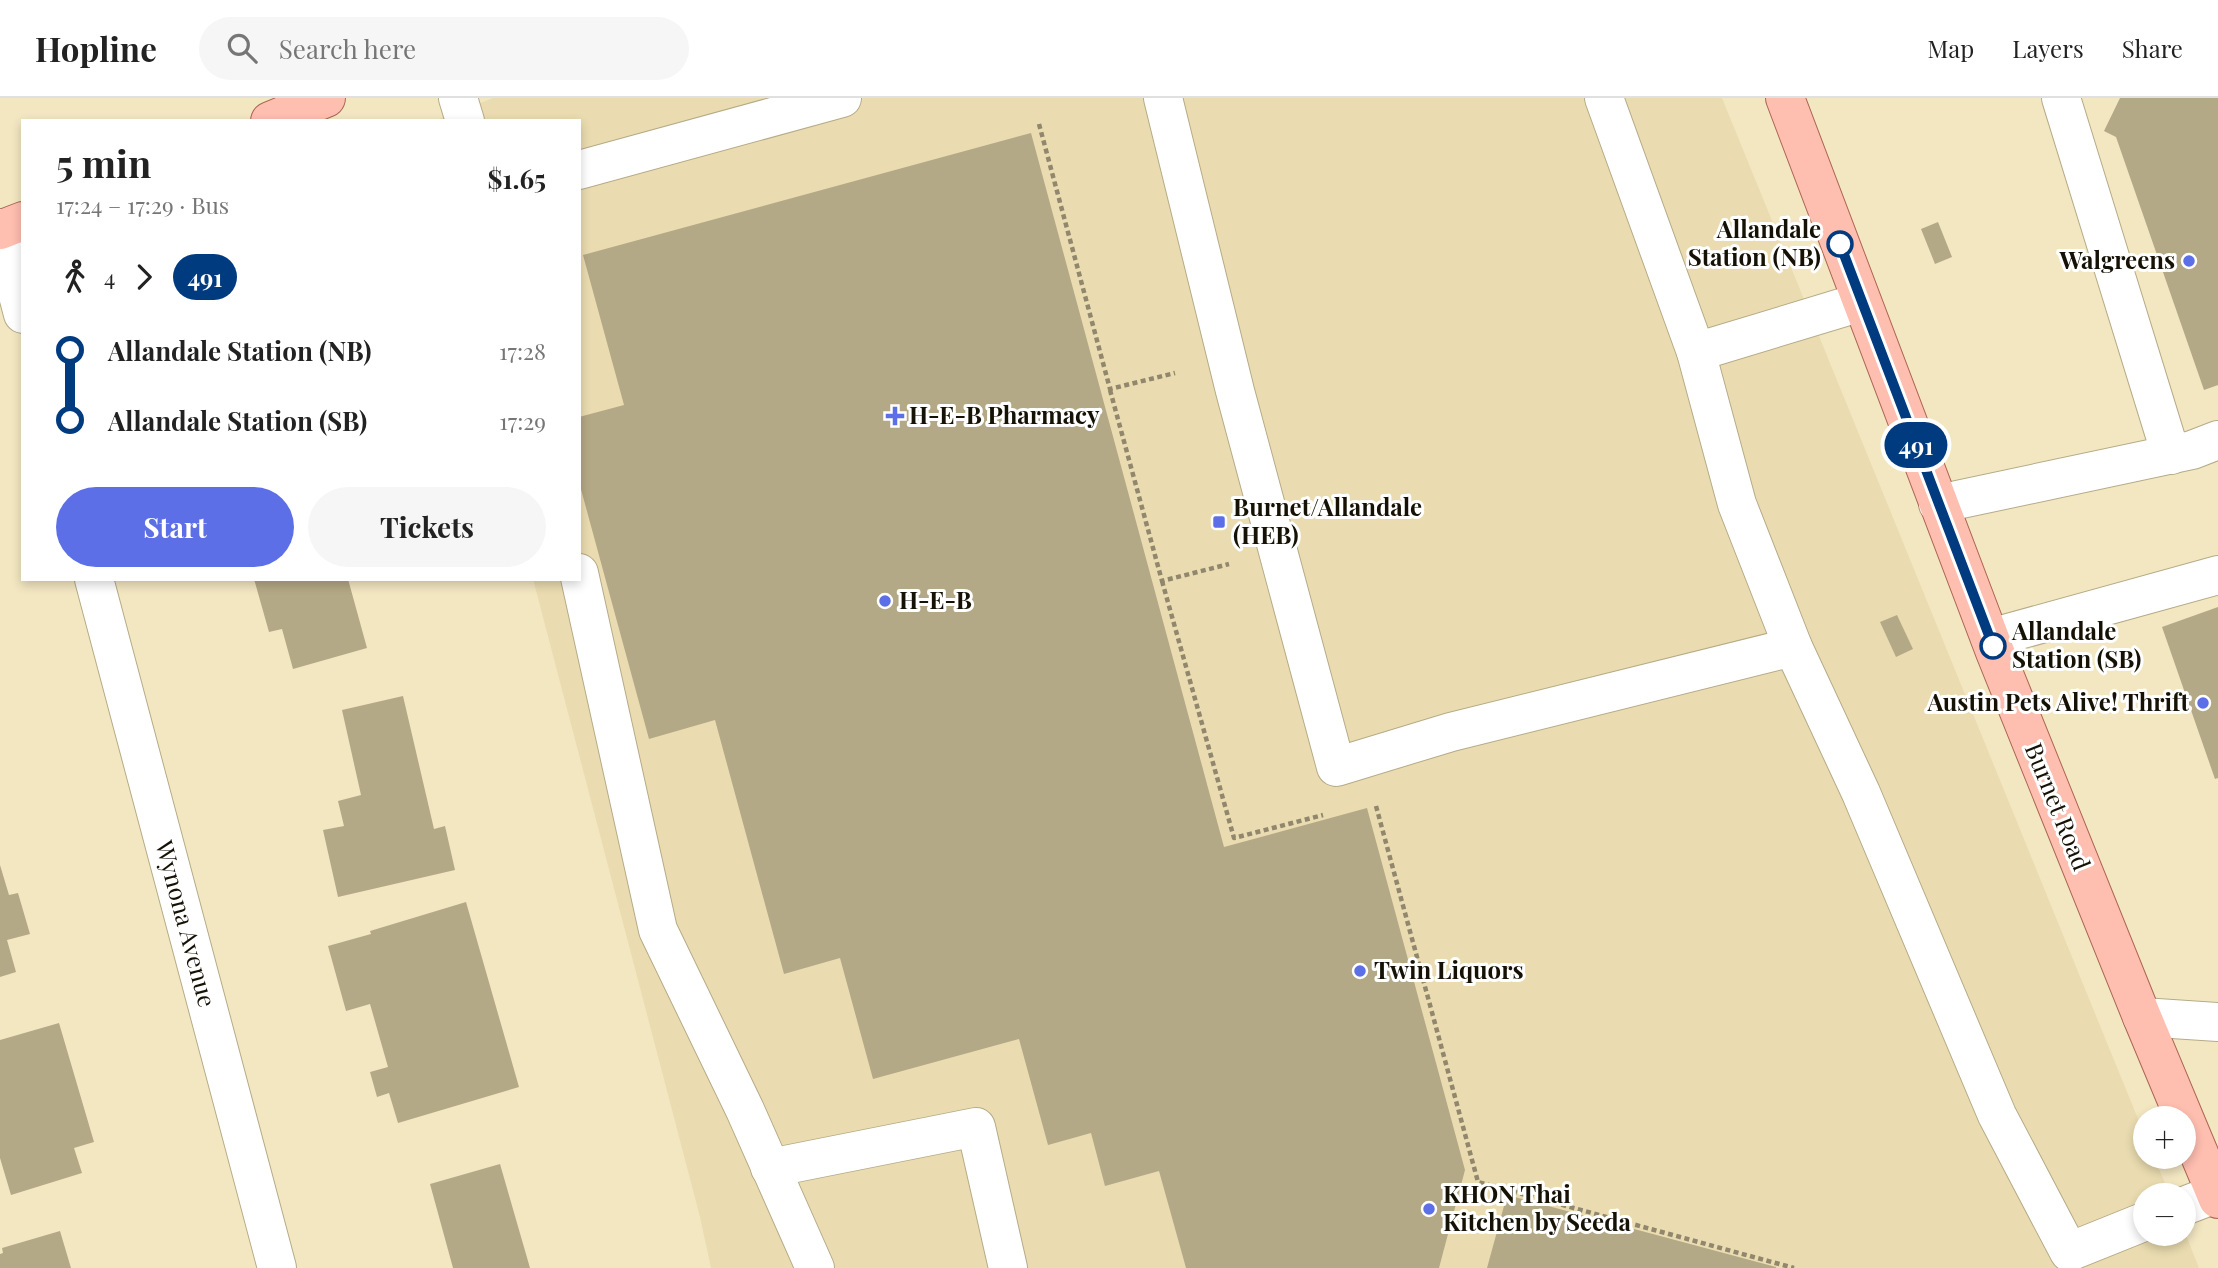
<!DOCTYPE html>
<meta charset="utf-8">
<style>
:root{--surface:#fff;--page:#f6f6f6;--text:#222;--muted:#767676;--line:#e0e0e0;--accent:#5c6fe6}
body{margin:0;font-family:"Playfair Display",serif;background:var(--page);color:var(--text);height:100vh;display:flex;flex-direction:column;font-size:26px;white-space:nowrap}
*{box-sizing:border-box;margin:0}
p{font-size:23px;color:var(--muted)}
.icon{flex:none;width:38px;height:38px;fill:none;stroke:currentColor;stroke-width:2;stroke-linecap:round;stroke-linejoin:round}
.map{position:relative;flex:1;overflow:hidden}
.details{position:absolute;left:21px;top:21px;width:560px;height:462px;display:flex;flex-direction:column;background:var(--surface);border-radius:0px;box-shadow:0 4px 10px #0003}
.details>*{flex:none}
.badge{padding:0 14px;border-radius:23px;font-size:24px;line-height:46px}
.fabs{position:absolute;left:2133px;top:1008px;display:grid;gap:14px}
.fabs a{display:grid;place-items:center;width:63px;height:63px;border-radius:50%;background:var(--surface);box-shadow:0 4px 10px #0003;font-size:35px}
.map>.badge{position:absolute;translate:-50% -50%;box-shadow:0 0 0 4px #fff}
.legs{display:flex;align-items:center;gap:10px;height:77px;padding:0 35px;font-size:23px}
.legs p{margin-inline-start:auto}
.headline{display:flex;align-items:center;justify-content:space-between;height:119px;padding:0 35px}
h1{font-size:38px;font-weight:700;line-height:52px}
.primary-button{display:flex;gap:14px;margin-top:auto;padding:14px 35px}
.primary-button a{flex:1;height:80px;border-radius:42px;background:var(--accent);color:#fff;font-size:28px;font-weight:700;line-height:80px;text-align:center}
.primary-button a+a{background:var(--page);color:var(--text)}
ul{padding:0 35px;list-style:none}
li{display:flex;align-items:center;gap:24px;height:70px;font-size:26px}
li i{display:grid;place-items:center;width:10px;height:100%;margin:0 9px;background:currentColor}
li i::after{content:'';width:18px;height:18px;margin:-9px;border:5px solid;border-radius:50%;background:var(--surface)}
li p{margin-inline-start:auto}
li:first-child i{background:linear-gradient(#0000 50%,currentColor 0)}
li:last-child i{background:linear-gradient(currentColor 50%,#0000 0)}
header{display:flex;align-items:center;gap:42px;box-sizing:border-box;height:98px;padding:0 35px;background:var(--surface);border-bottom:2px solid var(--line)}
header strong{font-size:33px}
nav{display:flex;gap:38px;margin-inline-start:auto;font-size:24px}
.search{width:490px;height:63px;background:var(--page);display:flex;align-items:center;gap:18px;box-sizing:border-box;padding:0 24px;border-radius:38px;color:var(--muted);font-size:26px}
.map>svg:first-child{display:block}
.built{fill:#eadcb0}
.building{fill:#b4a986}
.lines{fill:none;stroke-linecap:round;stroke-linejoin:round}
.minor-casing{stroke:#b6ab88;stroke-width:40}
.major-casing{stroke:#ac6652;stroke-width:40}
.path{stroke:#90876d;stroke-width:4.5;stroke-dasharray:5 3.5;stroke-linecap:butt}
.minor{stroke:#fff;stroke-width:38}
.major{stroke:#febeb0;stroke-width:38}
.line-1-casing{stroke:#fff;stroke-width:16}
.line-1{stroke:#003b80;stroke-width:10}
.stop-1-dot{fill:#fff;stroke:#003b80;stroke-width:3.5}
.poi-dot{fill:#5c6fe6;stroke:#fff;stroke-width:2.5}
.labels{text-anchor:middle;stroke-width:6;stroke-linejoin:round;paint-order:stroke}
.stop-label{font-size:24px;font-weight:bold;fill:#151105;stroke:#fff;text-anchor:end}
.poi-label{font-size:24px;font-weight:bold;fill:#151105;stroke:#fff;text-anchor:start}
.street-label{font-size:24px;fill:#151105;stroke:#fff}
</style>
<header>
<strong>Hopline</strong>
<div class="search"><svg class="icon" aria-label="search" viewBox="0 0 24 24"><circle cx="10" cy="10" r="6"/><path d="M15 15l6 6"/></svg>Search here</div>
<nav><a>Map</a><a>Layers</a><a>Share</a></nav>
</header>
<div class="map">
<svg width="2218" height="1170" viewBox="0 0 2218 1170">
<rect width="100%" height="100%" fill="#f3e7c2"/>
<!-- built -->
<path class="built" d="M493,0h1229l423,1038 1,21h8l16,38h-24v39h38v-4l15,38h-1488l-11,-51 -167,-638h46v-458h-145z"/>
<!-- building -->
<g class="building">
<path d="M2120,0h98v287l-14,5 -88,-253 -12,-6z"/>
<path d="M1031,35l193,714 143,-39 98,362 -26,98h-253l-27,-97 -54,15 -14,-53 -43,12 -29,-106 -146,40 -33,-121 -56,16 -69,-254 -66,19 -70,-257v-65l45,-12 -41,-150z"/>
<path d="M1938,124l14,35 -17,7 -14,-35z"/>
<path d="M254,481h94l19,69 -74,21 -11,-40 -13,3z"/>
<path d="M2218,509v171l-3,1 -53,-152z"/>
<path d="M1897,517l16,34 -17,8 -16,-35z"/>
<path d="M403,598l31,133 11,-3 10,44 -117,27 -15,-67 21,-4 -6,-25 23,-6 -19,-85z"/>
<path d="M0,767l9,30 9,-2 12,41 -23,6 9,32 -16,5z"/>
<path d="M466,804l53,185 -121,36 -9,-30 -12,4 -7,-25 18,-5 -18,-63 -24,7 -18,-65 43,-12 -1,-3z"/>
<path d="M59,925l35,119 -20,6 8,25 -71,22 -11,-37v-118z"/>
<path d="M500,1066l30,104h-77l-23,-84z"/>
<path d="M1507,1097l269,72v1h-289z"/>
<path d="M60,1133l11,37h-71v-14l3,-1 -1,-5z"/>
</g>
<g class="lines">
<!-- minor casing -->
<g class="minor-casing">
<g id="minor">
<path d="M458,0l7,23"/>
<path d="M1163,0l72,293 101,376 115,-35 342,-85"/>
<path d="M1604,0l92,254 41,152 56,143 68,146 136,322 72,137 77,-31"/>
<path d="M2061,0l110,357"/>
<path d="M579,72l263,-72"/>
<path d="M0,130l23,86"/>
<path d="M1696,254l165,-50"/>
<path d="M1938,406l254,-54 26,-10"/>
<path d="M579,475l79,357 87,180 70,158"/>
<path d="M94,481l183,689"/>
<path d="M1990,540l228,-63"/>
<path d="M2142,919l76,5"/>
<path d="M770,1070l206,-41 32,141"/>
<path d="M2184,1108l34,-13"/>
</g>
</g>
<!-- major casing -->
<g class="major-casing">
<g id="major">
<path d="M1785,0l210,554 147,365 76,182"/>
<path d="M270,23l56,-23"/>
<path d="M0,132l23,-9"/>
</g>
</g>
<!-- path -->
<g class="path">
<path d="M1039,26l71,265 65,-16"/>
<path d="M1110,292l52,191 67,-17"/>
<path d="M1162,483l72,257 89,-23"/>
<path d="M1376,708l102,376 316,86"/>
</g>
<!-- minor -->
<use href="#minor" class="minor"/>
<!-- major -->
<use href="#major" class="major"/>
</g>
<g class="lines">
<!-- line-1 casing -->
<g class="line-1-casing">
<path id="line-1" d="M1840,146l153,402"/>
</g>
<!-- line-1 -->
<use href="#line-1" class="line-1"/>
</g>
<!-- markers -->
<g class="stop-1-dot">
<circle cx="1840" cy="146" r="12"/>
<circle cx="1993" cy="548" r="12"/>
</g>
<g class="poi-dot">
<circle cx="2189" cy="163" r="7"/>
<path d="M891.5 307.5h7v7h7v7h-7v7h-7v-7h-7v-7h7z"/>
<rect x="1212" y="417" width="14" height="14" rx="3.5"/>
<circle cx="885" cy="503" r="7"/>
<circle cx="2203" cy="605" r="7"/>
<circle cx="1360" cy="873" r="7"/>
<circle cx="1429" cy="1111" r="7"/>
</g>
<g class="labels">
<!-- stop labels -->
<g class="stop-label">
<text x="1821" y="140">Allandale<tspan x="1821" dy="28">Station (NB)</tspan></text>
<text x="2012" y="542" text-anchor="start">Allandale<tspan x="2012" dy="28">Station (SB)</tspan></text>
</g>
<!-- poi labels -->
<g class="poi-label">
<text x="2175" y="171" text-anchor="end">Walgreens</text>
<text x="909" y="326">H-E-B Pharmacy</text>
<text x="1233" y="418">Burnet/Allandale<tspan x="1233" dy="28">(HEB)</tspan></text>
<text x="899" y="511">H-E-B</text>
<text x="2189" y="613" text-anchor="end">Austin Pets Alive! Thrift</text>
<text x="1374" y="881">Twin Liquors</text>
<text x="1443" y="1105">KHON Thai<tspan x="1443" dy="28">Kitchen by Seeda</tspan></text>
</g>
<!-- street labels -->
<g class="street-label">
<text transform="translate(2057 709) rotate(68)" y="8">Burnet Road</text>
<text transform="translate(185 826) rotate(75)" y="8">Wynona Avenue</text>
</g>
</g>
</svg>
<div class="fabs">
<a>+</a>
<a>−</a>
</div>
<b class="badge" style="left:1916px;top:347px;background:#003b80;color:#fff">491</b>
<section class="details">
<div class="headline"><div><h1>5 min</h1><p>17:24 – 17:29 · Bus</p></div><b>$1.65</b></div>
<div class="legs"><svg class="icon" aria-label="walk" viewBox="0 0 24 24"><circle cx="13" cy="4" r="2"/><path d="M13 8l-2 6 4 7M11 14l-3 7M7 12l3-4h3l4 4"/></svg>4<svg class="icon" aria-label="forward" viewBox="0 0 24 24"><path d="M9 5l7 7-7 7"/></svg><b class="badge" style="background:#003b80;color:#fff">491</b></div>
<ul>
<li><i style="color:#003b80"></i><b>Allandale Station (NB)</b><p>17:28</p></li>
<li><i style="color:#003b80"></i><b>Allandale Station (SB)</b><p>17:29</p></li>
</ul>
<div class="primary-button"><a>Start</a><a>Tickets</a></div>
</section>
</div>
